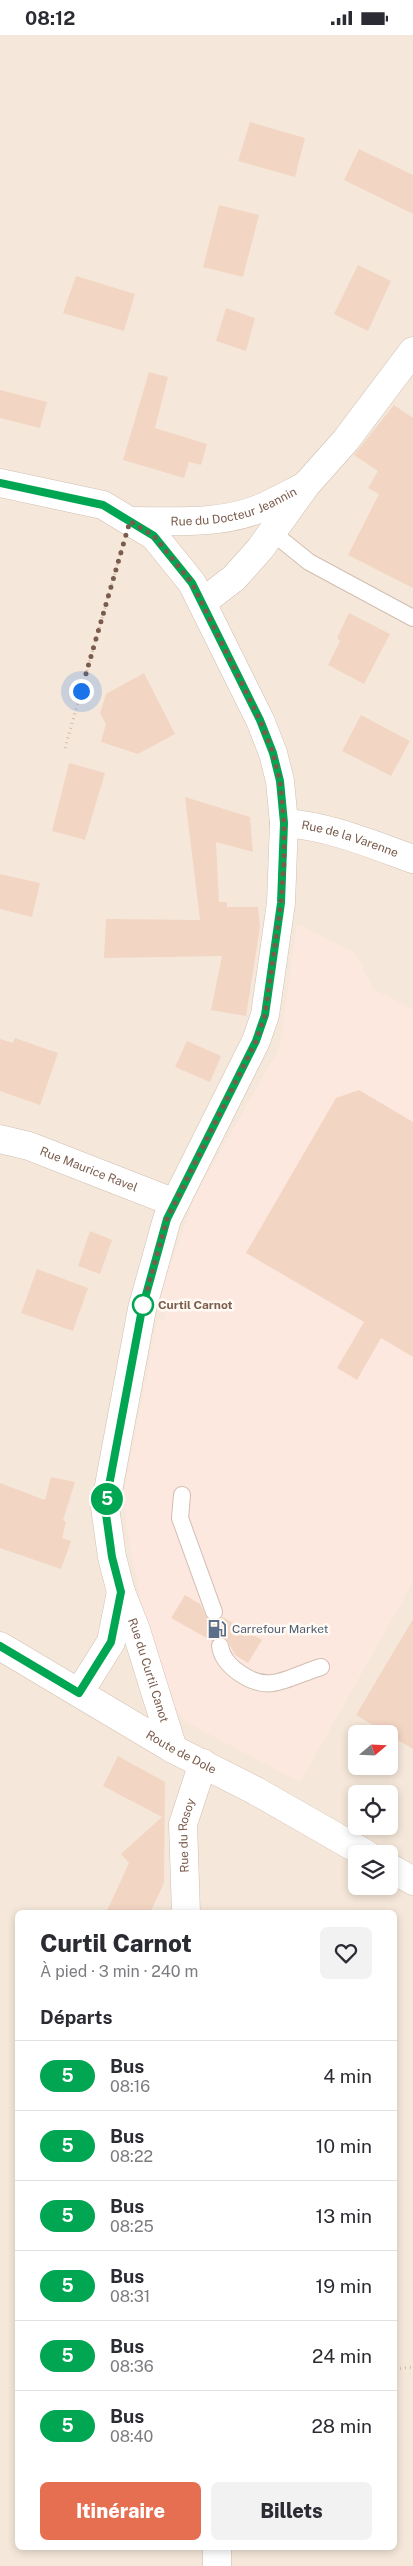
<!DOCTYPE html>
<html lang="fr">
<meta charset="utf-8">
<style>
:root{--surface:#fff;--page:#f2f2f3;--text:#2b2b33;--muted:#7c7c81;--line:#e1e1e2;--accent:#e76f51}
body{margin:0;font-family:"Public Sans",sans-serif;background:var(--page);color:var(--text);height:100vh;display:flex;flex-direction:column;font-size:19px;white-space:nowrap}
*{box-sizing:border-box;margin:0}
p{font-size:16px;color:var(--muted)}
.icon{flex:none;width:28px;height:28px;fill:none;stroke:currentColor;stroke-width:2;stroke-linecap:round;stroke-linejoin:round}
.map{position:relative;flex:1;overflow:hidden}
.details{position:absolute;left:15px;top:1875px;width:382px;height:640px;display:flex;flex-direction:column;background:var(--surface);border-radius:8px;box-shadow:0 2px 8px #0003}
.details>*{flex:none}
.badge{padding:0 10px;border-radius:16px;font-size:18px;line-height:32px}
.needle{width:32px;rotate:71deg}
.fabs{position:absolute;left:348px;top:1690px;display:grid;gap:10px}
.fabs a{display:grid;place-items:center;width:50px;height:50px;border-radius:8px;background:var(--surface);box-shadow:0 2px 8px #0003;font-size:25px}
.you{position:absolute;width:25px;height:25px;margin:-12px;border:4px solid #fff;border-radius:50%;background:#1a73e8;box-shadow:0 0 0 8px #1a73e833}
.map>.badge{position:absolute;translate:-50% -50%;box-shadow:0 0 0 2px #fff}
h2{padding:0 25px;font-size:19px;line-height:45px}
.round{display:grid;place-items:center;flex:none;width:52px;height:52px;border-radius:8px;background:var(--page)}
.overview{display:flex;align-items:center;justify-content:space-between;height:85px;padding:0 25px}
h1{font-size:24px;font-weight:800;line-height:38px}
.cta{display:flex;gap:10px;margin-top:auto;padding:10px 25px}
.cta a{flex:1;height:58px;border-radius:8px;background:var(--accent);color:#fff;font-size:20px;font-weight:800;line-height:58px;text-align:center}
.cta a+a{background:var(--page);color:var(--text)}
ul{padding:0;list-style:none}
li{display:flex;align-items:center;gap:15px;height:70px;padding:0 25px;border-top:1px solid var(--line)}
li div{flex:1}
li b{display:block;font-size:19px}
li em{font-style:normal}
li .badge{min-width:55px;font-weight:700;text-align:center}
.status{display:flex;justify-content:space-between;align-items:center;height:35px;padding:0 25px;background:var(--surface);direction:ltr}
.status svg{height:14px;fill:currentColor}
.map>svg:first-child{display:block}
.residential{fill:#f5e8da;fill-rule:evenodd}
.commercial{fill:#fde8e0}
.building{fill:#f3d5c3}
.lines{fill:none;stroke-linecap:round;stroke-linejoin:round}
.service-casing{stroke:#d1beb0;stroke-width:18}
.minor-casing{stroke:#d1beb0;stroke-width:29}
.secondary-casing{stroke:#d6c0b0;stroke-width:29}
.path{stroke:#d9b8a5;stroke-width:3;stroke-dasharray:1 4;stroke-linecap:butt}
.service{stroke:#fff;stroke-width:16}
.minor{stroke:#fff;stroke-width:28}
.secondary{stroke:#fff;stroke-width:28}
.line-casing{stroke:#fff;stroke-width:11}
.line{stroke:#00a651;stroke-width:8}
.walk{stroke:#7a5c4d;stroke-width:5;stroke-dasharray:0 9}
.stop-dot{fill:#fff;stroke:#00a651;stroke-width:2.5}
.labels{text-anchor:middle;stroke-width:5;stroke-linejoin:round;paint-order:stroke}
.street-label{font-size:12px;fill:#7a5c4d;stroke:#fffaf3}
.stop-label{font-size:12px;font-weight:bold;fill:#7a5c4d;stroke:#fffaf3;text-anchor:start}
.service-label{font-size:12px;fill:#4e5e75;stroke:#fffaf3;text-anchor:start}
</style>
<div class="status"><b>08:12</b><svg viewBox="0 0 49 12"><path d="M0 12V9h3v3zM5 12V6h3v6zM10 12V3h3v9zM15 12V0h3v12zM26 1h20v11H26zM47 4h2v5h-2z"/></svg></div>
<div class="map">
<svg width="413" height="2531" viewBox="0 0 413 2531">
<rect width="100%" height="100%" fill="#fdf6ec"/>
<!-- residential -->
<path class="residential" d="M0,0h413v2531h-413zM356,1699h33v32h-33zM356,1759h33v32h-33zM356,1819h33v32h-33zM18,1878h377v634h-377z"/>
<!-- commercial -->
<path class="commercial" d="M297,889l58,29 18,36 40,21v572l-113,200 -117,-62 -28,-50 -28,-139 -3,-39 34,-173 6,1 3,-16 -7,-3 7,-26 29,-80 84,-148z"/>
<!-- building -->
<g class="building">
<path d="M250,87l55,16 -10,39 -57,-16z"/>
<path d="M359,114l54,26v39l-69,-34z"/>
<path d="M219,170l40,10 -16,62 -40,-10z"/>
<path d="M358,230l33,16 -23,50 -34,-17z"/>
<path d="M76,241l59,18 -11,37 -61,-18z"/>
<path d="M226,273l29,10 -9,33 -30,-10z"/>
<path d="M149,337l19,5 -13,51 52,16 -6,21 -12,-3 -5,16 -61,-18z"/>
<path d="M0,355l47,12 -7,26 -40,-10z"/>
<path d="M394,370l19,13v170l-65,-33 31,-61 -11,-6 10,-17 -24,-16z"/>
<path d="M349,578l41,21 -26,50 -36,-19 12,-24 -3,-3z"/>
<path d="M144,638l31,61 -37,20 -37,-12 5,-18 -6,-11 6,-19z"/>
<path d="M361,680l49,26 -19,35 -49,-25z"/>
<path d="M69,728l36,10 -20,67 -33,-9z"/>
<path d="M185,762l65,20 3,35 -37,-10 3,60h8v5h31l2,20 -14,89 -35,-6 11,-54 -118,2 2,-39 94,1z"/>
<path d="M0,839l40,9 -8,34 -32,-8z"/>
<path d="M15,1003l43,15 -18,52 -40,-14v-52l13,4z"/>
<path d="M187,1006l34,15 -11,26 -35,-15z"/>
<path d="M359,1055l54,32v235l-32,-19 -24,42 -20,-12 27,-46 -118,-69 90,-155z"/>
<path d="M90,1196l22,9 -12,34 -22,-8z"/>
<path d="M37,1234l51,19 -15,43 -52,-18z"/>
<path d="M51,1442l24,5 -12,38 3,2 -4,16 9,3 -10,28 -61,-21v-65l45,17z"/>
<path d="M185,1560l15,9 8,16 9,2 6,-5 39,23 -14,23 -13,-8 -9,-17 -8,-2 -6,5 -41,-23z"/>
<path d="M413,1584v130l-57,-34z"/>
<path d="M118,1721l47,26 -1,101 -14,30h-44l23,-50 -8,-9 41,-37 -59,-31z"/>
</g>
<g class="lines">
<!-- service casing -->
<g class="service-casing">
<g id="service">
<path d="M273,498l36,29 104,56"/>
<path d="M182,1460l-2,23 34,94"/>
<path d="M220,1611c3,21 33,40 53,37 14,-2 34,-12 48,-16"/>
</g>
</g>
<!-- minor casing -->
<g class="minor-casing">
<g id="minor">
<path id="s1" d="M0,448l103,22 51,31 38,47 68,137 13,33 7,28 4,42 -3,80 -16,112 -9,26 -89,178 -25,90 -37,198 7,50 9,35 15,38 37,119"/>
<path id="s2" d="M130,486c43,0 91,4 131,-13 14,-6 28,-14 42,-21"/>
<path d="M203,567l31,-24 26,-29 46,-64 40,-45 67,-89"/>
<path id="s3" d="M284,788c45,3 87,21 129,36"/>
<path id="s4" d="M0,1104l29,7 146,57"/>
<path d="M79,1658l32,-51 10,-50"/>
<path id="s5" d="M186,1878l-3,-89 20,-61"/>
<path d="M217,2531v-19"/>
</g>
</g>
<!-- secondary casing -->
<g class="secondary-casing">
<g id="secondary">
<path id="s6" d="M0,1611l173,103 83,42 110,63"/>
<path d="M389,1832l24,14"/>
</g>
</g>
<!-- path -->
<g class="path">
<path d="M65,713l57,-200"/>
<path d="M395,2334l18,-2"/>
</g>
<!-- service -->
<use href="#service" class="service"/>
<!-- minor -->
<use href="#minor" class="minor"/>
<!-- secondary -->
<use href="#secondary" class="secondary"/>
</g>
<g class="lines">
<!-- line casing -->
<g class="line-casing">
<path id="line" d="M0,448l103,22 51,31 38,47 68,137 13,33 7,28 4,42 -3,80 -16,112 -9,26 -89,178 -25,90 -37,198 7,50 9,35 -10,50 -32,51 -79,-47"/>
</g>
<!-- line -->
<use href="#line" class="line"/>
<!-- walk -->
<path class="walk" d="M81,656l49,-170 24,15 38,47 68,137 13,33 7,28 4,42v39l-3,41 -16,112 -9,26 -89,178 -25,90 1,-4"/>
</g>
<!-- icons -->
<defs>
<g id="fuel-bare" transform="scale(1.5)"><path d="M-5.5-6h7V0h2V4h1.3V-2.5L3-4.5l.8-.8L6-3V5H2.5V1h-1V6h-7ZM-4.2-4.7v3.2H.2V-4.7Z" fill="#5c6f8a" stroke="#fffaf3" stroke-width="2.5" paint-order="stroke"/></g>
</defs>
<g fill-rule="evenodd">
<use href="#fuel-bare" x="217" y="1594"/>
</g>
<!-- markers -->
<circle class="stop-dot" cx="143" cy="1270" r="10"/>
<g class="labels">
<!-- street labels -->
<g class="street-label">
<text dy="4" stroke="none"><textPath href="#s2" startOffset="106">Rue du Docteur Jeannin</textPath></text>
<text dy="4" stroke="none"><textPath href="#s3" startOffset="68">Rue de la Varenne</textPath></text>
<text dy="4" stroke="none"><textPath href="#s4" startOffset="94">Rue Maurice Ravel</textPath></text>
<text dy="4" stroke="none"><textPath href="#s1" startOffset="1369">Rue du Curtil Canot</textPath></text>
<text dy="4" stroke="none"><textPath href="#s6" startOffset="210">Route de Dole</textPath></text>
<text dy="4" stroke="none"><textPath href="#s5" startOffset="78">Rue du Rosoy</textPath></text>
</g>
<!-- stop labels -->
<g class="stop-label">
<text x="158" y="1274">Curtil Carnot</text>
</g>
<!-- service labels -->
<g class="service-label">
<text x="232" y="1598">Carrefour Market</text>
</g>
</g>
</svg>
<div class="fabs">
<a><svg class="needle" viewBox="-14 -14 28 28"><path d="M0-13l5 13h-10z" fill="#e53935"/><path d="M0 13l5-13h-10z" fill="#7c7c81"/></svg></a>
<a><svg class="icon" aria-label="locate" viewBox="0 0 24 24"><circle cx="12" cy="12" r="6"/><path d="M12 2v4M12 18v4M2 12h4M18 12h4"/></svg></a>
<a><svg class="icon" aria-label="layers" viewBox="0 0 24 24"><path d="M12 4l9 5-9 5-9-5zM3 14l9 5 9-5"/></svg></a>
</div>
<div class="you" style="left:81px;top:656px"></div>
<b class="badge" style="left:107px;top:1464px;background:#00a651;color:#fff">5</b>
<section class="details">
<div class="overview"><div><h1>Curtil Carnot</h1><p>À pied · 3 min · 240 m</p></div><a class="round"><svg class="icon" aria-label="heart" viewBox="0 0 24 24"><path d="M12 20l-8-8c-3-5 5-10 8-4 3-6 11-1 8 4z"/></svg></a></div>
<h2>Départs</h2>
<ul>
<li><span class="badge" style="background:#00a651;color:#fff">5</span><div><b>Bus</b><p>08:16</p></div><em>4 min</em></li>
<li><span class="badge" style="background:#00a651;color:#fff">5</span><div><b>Bus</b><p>08:22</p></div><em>10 min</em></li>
<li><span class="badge" style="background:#00a651;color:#fff">5</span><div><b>Bus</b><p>08:25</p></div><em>13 min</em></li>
<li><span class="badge" style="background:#00a651;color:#fff">5</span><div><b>Bus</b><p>08:31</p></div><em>19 min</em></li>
<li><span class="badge" style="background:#00a651;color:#fff">5</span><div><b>Bus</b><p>08:36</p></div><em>24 min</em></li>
<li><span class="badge" style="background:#00a651;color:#fff">5</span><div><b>Bus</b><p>08:40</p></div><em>28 min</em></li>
</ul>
<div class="cta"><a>Itinéraire</a><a>Billets</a></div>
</section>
</div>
